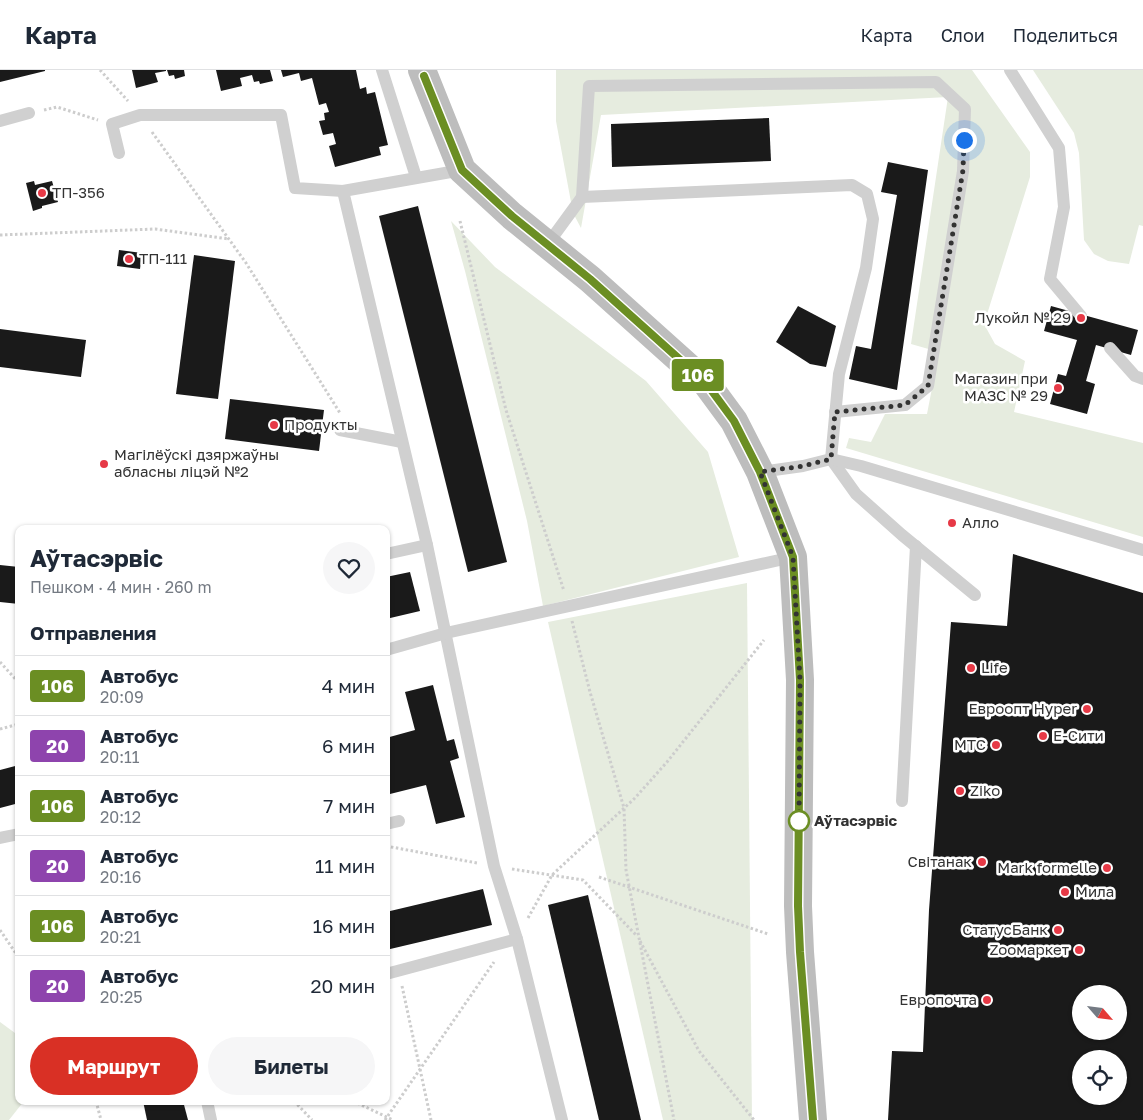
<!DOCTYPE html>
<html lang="ru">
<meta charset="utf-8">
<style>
:root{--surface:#fff;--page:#f6f6f7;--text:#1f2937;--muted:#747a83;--line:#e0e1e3;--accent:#d93025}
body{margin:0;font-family:"Golos Text",sans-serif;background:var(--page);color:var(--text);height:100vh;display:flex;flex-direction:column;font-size:19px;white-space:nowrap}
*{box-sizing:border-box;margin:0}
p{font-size:16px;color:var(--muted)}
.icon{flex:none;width:28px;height:28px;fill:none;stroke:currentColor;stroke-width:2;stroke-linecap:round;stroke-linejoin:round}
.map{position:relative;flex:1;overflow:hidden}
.sheet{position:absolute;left:15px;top:455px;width:375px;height:580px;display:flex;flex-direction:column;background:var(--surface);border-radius:10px;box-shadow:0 1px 4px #0004}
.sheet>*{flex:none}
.badge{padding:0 10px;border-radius:4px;font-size:18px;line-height:32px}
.needle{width:32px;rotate:118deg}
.buttons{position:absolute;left:1072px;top:915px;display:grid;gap:10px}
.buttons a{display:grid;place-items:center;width:55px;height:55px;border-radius:50%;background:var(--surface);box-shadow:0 1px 4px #0004;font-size:25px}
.you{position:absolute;width:25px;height:25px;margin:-12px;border:4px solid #fff;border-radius:50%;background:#1a73e8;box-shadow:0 0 0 8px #1a73e833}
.map>.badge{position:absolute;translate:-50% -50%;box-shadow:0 0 0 2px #fff}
h2{padding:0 15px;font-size:19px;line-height:45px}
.round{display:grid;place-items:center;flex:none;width:52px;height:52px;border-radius:26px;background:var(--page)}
.head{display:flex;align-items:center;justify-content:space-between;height:85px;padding:0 15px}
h1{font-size:24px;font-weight:700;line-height:38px}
.primary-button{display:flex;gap:10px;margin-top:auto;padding:10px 15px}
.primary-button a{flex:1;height:58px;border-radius:30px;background:var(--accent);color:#fff;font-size:20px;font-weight:700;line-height:58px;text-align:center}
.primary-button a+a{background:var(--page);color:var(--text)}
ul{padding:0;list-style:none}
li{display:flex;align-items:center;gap:15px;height:60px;padding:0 15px;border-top:1px solid var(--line)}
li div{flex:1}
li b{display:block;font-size:19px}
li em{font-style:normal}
li .badge{min-width:55px;font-weight:700;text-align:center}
header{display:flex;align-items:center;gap:30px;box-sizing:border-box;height:70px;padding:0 25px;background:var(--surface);border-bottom:1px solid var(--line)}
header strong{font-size:24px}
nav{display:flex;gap:28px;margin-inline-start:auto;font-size:18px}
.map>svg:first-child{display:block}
.green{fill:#e6ecdf}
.building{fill:#1a1a1a;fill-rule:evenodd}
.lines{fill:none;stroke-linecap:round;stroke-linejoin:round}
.path{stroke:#cdcdcd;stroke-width:3;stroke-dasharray:2.5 2.5;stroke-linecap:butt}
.lane{stroke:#d0d0d0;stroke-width:12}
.secondary{stroke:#bdbdbd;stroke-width:28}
.line-casing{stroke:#fff;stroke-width:11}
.line{stroke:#6b8e23;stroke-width:8}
.walk{stroke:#333;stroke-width:5;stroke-dasharray:0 9}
.poi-dot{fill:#e63946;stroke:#fff;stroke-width:2}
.stop-dot{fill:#fff;stroke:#6b8e23;stroke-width:2.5}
.labels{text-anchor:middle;stroke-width:5;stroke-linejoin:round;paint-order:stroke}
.poi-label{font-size:15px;fill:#333;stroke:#fff;text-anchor:start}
.stop-label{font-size:15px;font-weight:bold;fill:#333;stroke:#fff;text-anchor:start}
</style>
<header>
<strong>Карта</strong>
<nav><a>Карта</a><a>Слои</a><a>Поделиться</a></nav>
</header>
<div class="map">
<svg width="1143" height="1050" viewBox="0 0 1143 1050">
<rect width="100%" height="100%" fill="#fff"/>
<!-- green -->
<g class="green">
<path d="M556,0h416l58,82v25l-46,147 11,20 30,17 -11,51 129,31v94l-297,-89 3,-10 22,4 14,-28h42l12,-62 -28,-8 37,-247 -347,18 -20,113 -8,-15 -17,-92z"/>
<path d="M1033,0h110v156l-4,-1 -10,39 -21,-3 -14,-7 -10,-14 -5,-87 -5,-20z"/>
<path d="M451,151l44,46 151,114 62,71 31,105 -196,49 -16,-85 -62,-250z"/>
<path d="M747,513l5,537h-89l-115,-498z"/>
<path d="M0,952l15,11 4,5v63h5l-15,19h-9z"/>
</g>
<!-- building -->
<g class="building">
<path d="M0,0h45v1l-45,11z"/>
<path d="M132,0h34v1l-11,2 3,9 -22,6z"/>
<path d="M167,0h17l1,6 -10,3 -1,-4 -5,1z"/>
<path d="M216,0h54l3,11 -13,3 -1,-3 -5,1 -2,-7 -12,3 2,8 -21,5z"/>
<path d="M281,0h75l4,19 6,-2 1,7 8,-2 13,53 -9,2 2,8 -46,12 -6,-21 7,-2 -3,-11 -10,2 -4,-14 6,-1 -1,-7 5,-1 -3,-9 -7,2 -7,-27 -11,3 -2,-8 -16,4z"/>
<path d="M769,48l2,43 -159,6 -1,-43z"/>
<path d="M888,92l40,8 -31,220 -48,-11 7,-33 15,3 26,-154 -16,-3z"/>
<path d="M34,111l1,4 17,-4 6,21 -16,4v2l-9,3 -7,-28z"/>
<path d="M418,136l89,356 -39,10 -89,-356z"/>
<path d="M119,180l23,3 -2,16 -23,-3z"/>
<path d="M194,185l41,6 -17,138 -42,-5z"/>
<path d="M798,236l38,20 -10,41 -16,-3 -34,-22z"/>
<path d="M1051,236l87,24 -7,25 -35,-10 -10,36 9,3 -8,30 -37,-10 8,-30 8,2 11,-36 -33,-9z"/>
<path d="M0,259l86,11 -5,37 -81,-10z"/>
<path d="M230,329l94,11 -5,41 -94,-12z"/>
<path d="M1013,484l130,39v527h-255l4,-69 31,1 6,-142 22,-288 56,4zM1081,924h38v37h-38zM1081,989h38v37h-38z"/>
<path d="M0,495l19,2v37l-19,-2z"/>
<path d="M410,502l10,39 -34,8v-42z"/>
<path d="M433,615l14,56 7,-2 5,19 -9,3 15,56 -29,7 -10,-39 -40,10v-57l29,-8 -10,-38z"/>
<path d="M19,695v38l-19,5v-38z"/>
<path d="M483,819l9,36 -106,25v-38z"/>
<path d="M588,825l53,225h-42l-51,-215z"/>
<path d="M143,1031h40l5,19h-41z"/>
</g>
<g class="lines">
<!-- path -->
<g class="path">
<path d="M100,0l28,31"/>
<path d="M44,40l13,-3 41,13"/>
<path d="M152,62l94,131 94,150"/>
<path d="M460,151l46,189 58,181"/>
<path d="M0,165l155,-6 74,10"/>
<path d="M572,551l18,71 34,116 2,62 48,250"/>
<path d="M0,592l19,21"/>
<path d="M0,659l19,-5"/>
<path d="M386,776l91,17"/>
<path d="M512,799l71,11 54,56"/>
<path d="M599,807l169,57"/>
<path d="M528,848l24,-43 83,-77 32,-36 97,-122"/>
<path d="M0,860l19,28"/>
<path d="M640,871l59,110 55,69"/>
<path d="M402,916l29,134"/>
<path d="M96,1031l5,19"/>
<path d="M294,1031l18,19"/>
<path d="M353,1031l40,19"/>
<path d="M385,1050l109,-158"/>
</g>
<!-- lane -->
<g class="lane">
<path d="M382,0l34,107"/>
<path d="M1010,0l49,78 5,59 -14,72 31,37"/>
<path d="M0,51l29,-8"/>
<path d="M119,83l-7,-29 28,-9h141l14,73 48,3"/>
<path d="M462,100l-119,21 84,354 67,321 23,73 45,181"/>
<path d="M582,127l270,-12 15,9 6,25 -7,49 -27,106 -8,85 25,35 46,41 73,60"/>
<path d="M547,175l35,-48 7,-111 347,-4 29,27 -2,62 -35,215 -23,19 -70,7"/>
<path d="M1110,278l25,28 8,3"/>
<path d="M340,360l62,12"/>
<path d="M760,402l43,-6 28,-7 30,7 282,84"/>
<path d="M386,484l41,-9"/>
<path d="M386,580l60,-17 347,-76"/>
<path d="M902,731l14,-255"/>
<path d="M386,754l13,-3"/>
<path d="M0,768l19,-4"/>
<path d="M386,904l131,-35"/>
<path d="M207,1031l4,19"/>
</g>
<!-- secondary -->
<path class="secondary" d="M422,0l40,100 50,46 78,63 116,104 28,38 26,51 33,85 7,123 -2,226 2,46 13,168"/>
</g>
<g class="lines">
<!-- line casing -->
<g class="line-casing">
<path id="line" d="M424,6l38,94 50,46 78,63 116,104 28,38 26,51 33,85 7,123 -2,226 2,46 13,168"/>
</g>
<!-- line -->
<use href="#line" class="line"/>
<!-- walk -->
<path class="walk" d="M799,751l1,-141 -7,-123 -33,-85 43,-6 28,-7 4,-47 70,-7 23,-19 35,-216 1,-30"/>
</g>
<!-- markers -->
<g class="poi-dot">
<circle cx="42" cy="123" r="5"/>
<circle cx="129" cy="189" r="5"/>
<circle cx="1081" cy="248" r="5"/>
<circle cx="1058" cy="318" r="5"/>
<circle cx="274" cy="355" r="5"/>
<circle cx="104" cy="394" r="5"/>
<circle cx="952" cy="453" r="5"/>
<circle cx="971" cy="598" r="5"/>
<circle cx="1087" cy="639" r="5"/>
<circle cx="1043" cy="666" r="5"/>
<circle cx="996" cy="675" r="5"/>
<circle cx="960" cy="721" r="5"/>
<circle cx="982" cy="792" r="5"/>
<circle cx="1107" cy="798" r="5"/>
<circle cx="1065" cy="822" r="5"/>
<circle cx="1058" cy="860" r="5"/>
<circle cx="1079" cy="880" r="5"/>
<circle cx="987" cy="930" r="5"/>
</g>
<circle class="stop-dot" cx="799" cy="751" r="10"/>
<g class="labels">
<!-- poi labels -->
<g class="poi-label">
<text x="52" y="128">ТП-356</text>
<text x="139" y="194">ТП-111</text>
<text x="1071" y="253" text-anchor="end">Лукойл № 29</text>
<text x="1048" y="314" text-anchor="end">Магазин при<tspan x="1048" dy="17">МАЗС № 29</tspan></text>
<text x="284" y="360">Продукты</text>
<text x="114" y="390">Магілёўскі дзяржаўны<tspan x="114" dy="17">абласны ліцэй №2</tspan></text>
<text x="962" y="458">Алло</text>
<text x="981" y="603">Life</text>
<text x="1077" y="644" text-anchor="end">Евроопт Hyper</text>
<text x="1053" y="671">Е-Сити</text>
<text x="986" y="680" text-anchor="end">МТС</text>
<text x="970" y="726">Ziko</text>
<text x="972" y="797" text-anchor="end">Світанак</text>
<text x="1097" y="803" text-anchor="end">Mark formelle</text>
<text x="1075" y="827">Мила</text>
<text x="1048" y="865" text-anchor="end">СтатусБанк</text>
<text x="1069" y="885" text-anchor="end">Zooмаркет</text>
<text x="977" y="935" text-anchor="end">Европочта</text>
</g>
<!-- stop labels -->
<g class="stop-label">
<text x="814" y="756">Аўтасэрвіс</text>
</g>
</g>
</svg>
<div class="buttons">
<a><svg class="needle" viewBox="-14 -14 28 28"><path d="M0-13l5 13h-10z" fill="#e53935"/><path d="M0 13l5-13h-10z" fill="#747a83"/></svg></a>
<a><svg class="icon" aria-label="locate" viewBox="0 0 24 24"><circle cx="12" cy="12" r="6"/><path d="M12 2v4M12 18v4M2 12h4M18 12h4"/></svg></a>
</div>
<div class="you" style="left:964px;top:70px"></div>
<b class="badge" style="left:698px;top:305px;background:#6b8e23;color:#fff">106</b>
<section class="sheet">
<div class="head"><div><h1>Аўтасэрвіс</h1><p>Пешком · 4 мин · 260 m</p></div><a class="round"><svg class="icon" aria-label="heart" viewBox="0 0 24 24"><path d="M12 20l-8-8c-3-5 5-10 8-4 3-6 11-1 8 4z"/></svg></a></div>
<h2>Отправления</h2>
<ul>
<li><span class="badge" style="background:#6b8e23;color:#fff">106</span><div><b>Автобус</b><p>20:09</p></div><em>4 мин</em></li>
<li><span class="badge" style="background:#8e44ad;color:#fff">20</span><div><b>Автобус</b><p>20:11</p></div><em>6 мин</em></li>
<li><span class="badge" style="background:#6b8e23;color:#fff">106</span><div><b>Автобус</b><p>20:12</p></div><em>7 мин</em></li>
<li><span class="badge" style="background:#8e44ad;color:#fff">20</span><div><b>Автобус</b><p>20:16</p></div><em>11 мин</em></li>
<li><span class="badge" style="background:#6b8e23;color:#fff">106</span><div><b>Автобус</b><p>20:21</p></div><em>16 мин</em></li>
<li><span class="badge" style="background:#8e44ad;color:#fff">20</span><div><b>Автобус</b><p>20:25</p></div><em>20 мин</em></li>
</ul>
<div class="primary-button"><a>Маршрут</a><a>Билеты</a></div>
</section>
</div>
